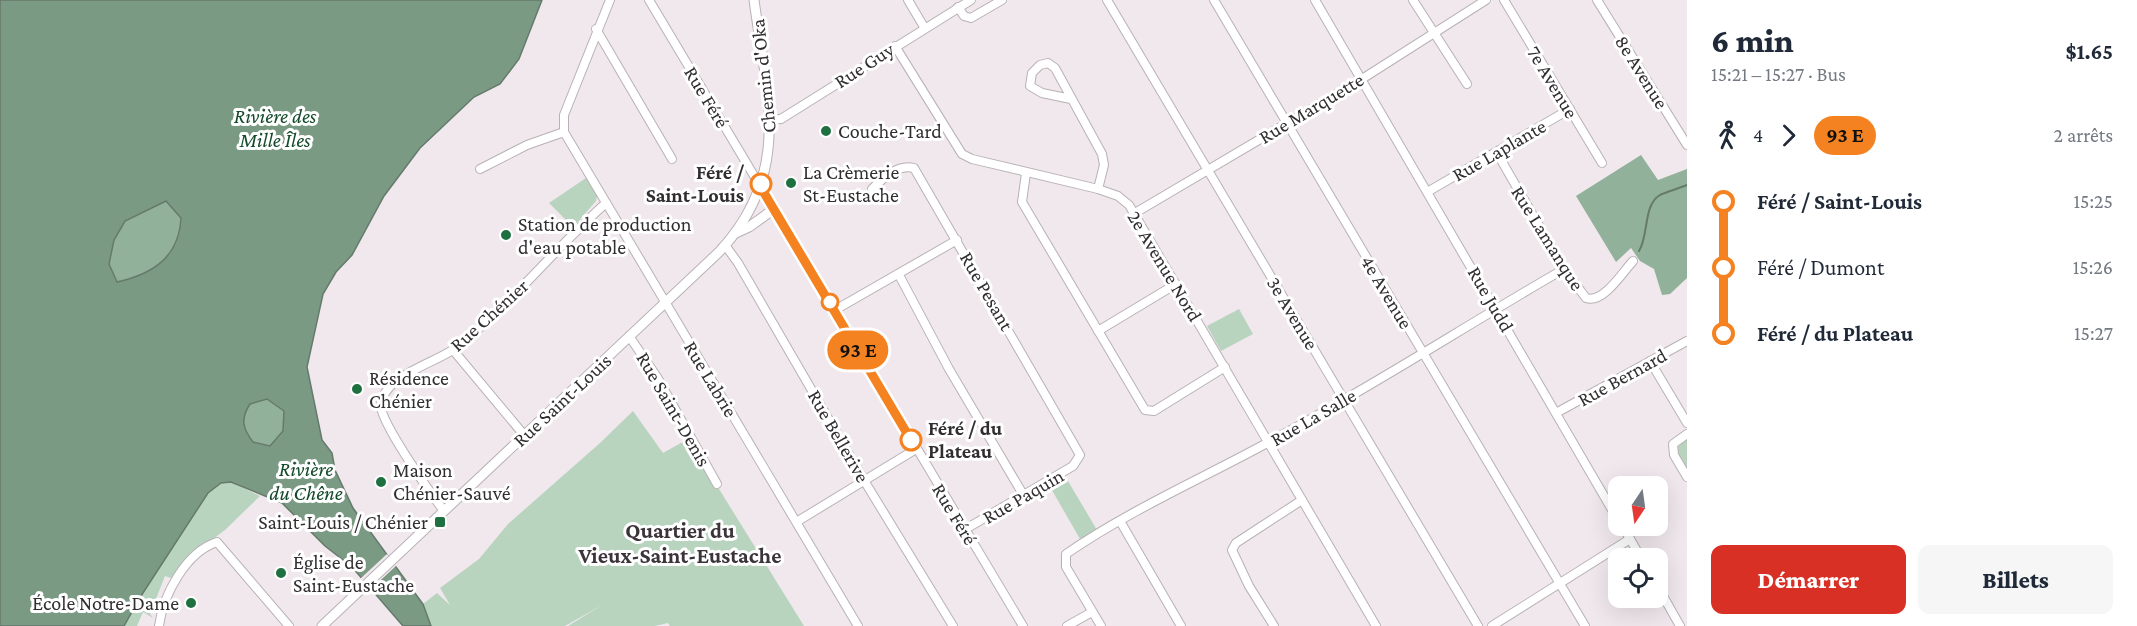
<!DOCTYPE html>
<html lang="fr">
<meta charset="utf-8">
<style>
:root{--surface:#fff;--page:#f6f6f7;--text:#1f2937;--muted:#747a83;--accent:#d93025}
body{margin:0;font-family:"Crimson Pro",serif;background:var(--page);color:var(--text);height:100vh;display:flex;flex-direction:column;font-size:22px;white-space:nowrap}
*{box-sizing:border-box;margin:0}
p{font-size:20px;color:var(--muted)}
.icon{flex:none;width:33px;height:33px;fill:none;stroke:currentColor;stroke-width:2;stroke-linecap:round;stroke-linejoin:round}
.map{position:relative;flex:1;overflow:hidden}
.panel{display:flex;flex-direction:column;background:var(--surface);width:450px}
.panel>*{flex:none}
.badge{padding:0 12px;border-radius:20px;font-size:21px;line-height:39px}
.needle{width:39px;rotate:193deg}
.tools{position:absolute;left:1608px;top:476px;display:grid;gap:12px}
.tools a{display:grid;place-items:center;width:60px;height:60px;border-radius:12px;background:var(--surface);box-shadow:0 6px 24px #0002;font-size:30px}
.map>.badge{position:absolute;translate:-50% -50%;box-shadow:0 0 0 3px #fff}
.legs{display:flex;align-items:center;gap:9px;height:66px;padding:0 24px;font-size:20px}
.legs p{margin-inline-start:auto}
.headline{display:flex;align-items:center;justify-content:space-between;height:102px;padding:0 24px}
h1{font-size:33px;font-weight:800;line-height:45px}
.action{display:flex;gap:12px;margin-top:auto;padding:12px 24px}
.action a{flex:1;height:69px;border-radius:12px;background:var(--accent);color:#fff;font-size:24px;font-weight:800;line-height:69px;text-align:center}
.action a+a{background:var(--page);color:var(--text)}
ul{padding:0 24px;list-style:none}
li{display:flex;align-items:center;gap:21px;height:66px;font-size:22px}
li i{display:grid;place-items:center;width:9px;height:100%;margin:0 8px;background:currentColor}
li i::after{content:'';width:15px;height:15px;margin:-8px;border:4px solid;border-radius:50%;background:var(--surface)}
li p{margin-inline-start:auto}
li:first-child i{background:linear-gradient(#0000 50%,currentColor 0)}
li:last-child i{background:linear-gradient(currentColor 50%,#0000 0)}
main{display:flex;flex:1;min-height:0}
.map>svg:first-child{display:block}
.green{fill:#b8d4bf}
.forest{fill:#91b19a}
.water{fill:#7b9a84;stroke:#657a6b;stroke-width:1.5;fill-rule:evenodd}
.pier{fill:#f0e8ed}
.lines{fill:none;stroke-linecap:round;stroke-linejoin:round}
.stream{stroke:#657a6b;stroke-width:2}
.minor-casing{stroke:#b8b1b6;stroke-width:10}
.major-casing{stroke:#b8b1b6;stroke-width:11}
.minor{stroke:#fff;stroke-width:8}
.major{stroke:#fff;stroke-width:9}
.line-1-casing{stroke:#fff;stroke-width:14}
.line-1{stroke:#f58220;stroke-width:9}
.poi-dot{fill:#1e7041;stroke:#fff;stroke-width:2}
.stop-1-dot{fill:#fff;stroke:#f58220;stroke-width:3}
.labels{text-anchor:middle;stroke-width:6;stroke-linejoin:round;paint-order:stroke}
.street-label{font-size:20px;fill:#312e30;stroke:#fff}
.poi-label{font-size:20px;fill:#312e30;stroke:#fff;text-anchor:start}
.stop-label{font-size:20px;font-weight:bold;fill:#312e30;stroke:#fff;text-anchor:end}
.water-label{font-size:21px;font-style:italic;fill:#14492a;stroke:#fff}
.quarter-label{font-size:22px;font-weight:bold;fill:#3b3539;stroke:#fff}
</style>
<main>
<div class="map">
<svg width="1687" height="626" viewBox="0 0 1687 626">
<rect width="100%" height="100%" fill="#f0e8ed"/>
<!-- green -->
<g class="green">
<path d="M586,178l11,18 -1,5 -20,23 -8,-2 -19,-19z"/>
<path d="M1239,309l14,25 -32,17 -14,-25z"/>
<path d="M633,411l30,42 25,-14 116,187h-134l-2,-3 -13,3h-87l34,-21 -37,21h-134l-8,-22 14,-11 13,12 -10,-17 39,-29 29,-35 92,-81z"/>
<path d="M1687,438v32l-11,-21z"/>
<path d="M1065,476l32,54 -17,9 -31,-54z"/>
<path d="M231,482l29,14 -35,34 -35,26 -19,22 -6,-2 -15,38 3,4 -10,-6 -6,14h-13l17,-30 67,-103 13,-10z"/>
</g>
<!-- forest -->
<g class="forest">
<path d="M1641,155l17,25 29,-11v109l-17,16 -8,1 -8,-26 -14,-8 -9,-13 -15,14 -40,-66z"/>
<path d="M166,201l15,17c-2,39 -28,56 -64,64l-8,-18 5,-24 11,-19z"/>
<path d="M267,399l17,12 -1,21 -13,14 -17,-4c-10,-13 -13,-23 -4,-38z"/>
</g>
<!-- water -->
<path class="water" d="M0,0h542l-23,59 -19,25 -26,13 -54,51 -36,48 -32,59 -16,17 -13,22 -16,73 15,73 10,13 3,17 18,38 70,96 8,22h-28l-51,-59 -27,-21 -43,-43 -51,-21 -10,1 -13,10 -67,103 -17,30h-124zM166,201l15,17c-2,39 -28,56 -64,64l-8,-18 5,-24 11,-19zM267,399l17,12 -1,20 -13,15 -17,-4c-10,-13 -13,-23 -3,-38z"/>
<!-- pier -->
<path class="pier" d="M387,554l10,11 -27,25 -10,-11z"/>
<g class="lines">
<!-- stream -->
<path class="stream" d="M1639,251c10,-16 4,-46 21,-56 8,-4 18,-6 27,-10"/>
<!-- minor casing -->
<g class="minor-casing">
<g id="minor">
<path d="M610,0l-46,115v17l294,494"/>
<path d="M649,0l374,626"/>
<path d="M908,0l16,27"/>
<path d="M1107,0l371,626"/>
<path d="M1214,0l371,626"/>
<path d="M1315,0l303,520"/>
<path d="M1413,0l54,84"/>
<path d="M1504,0l98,163"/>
<path d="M1597,0l90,145"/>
<path d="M958,7l6,9 7,2 31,-18"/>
<path d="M596,29l76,130"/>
<path d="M895,46l67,108 10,5 126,30 20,7 11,9 247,421"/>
<path d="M1071,99l-29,-6 -12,-7 2,-13 8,-8 8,-2 7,5 47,86 2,11 -6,24"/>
<path d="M770,120l11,-1 190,-119"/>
<path d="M1497,153l67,116 22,29c17,6 36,-25 47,-37"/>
<path d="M480,169l47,-24 37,-13"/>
<path d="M1026,173l-4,29 123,208 9,1 71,-44"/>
<path d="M872,189c11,-11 26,-25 42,-21l166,287 -7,11 -109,64"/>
<path d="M1429,191l141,-82"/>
<path d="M1135,213l227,-134 124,-79"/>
<path d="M725,245l13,18 127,219 88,144"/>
<path d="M899,275l50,94 75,127"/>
<path d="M835,310l122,-70"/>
<path d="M1098,331l78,-47"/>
<path d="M629,336l28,41 60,107"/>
<path d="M453,350l71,85"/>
<path d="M1650,361l37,62"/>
<path d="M1556,413l131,-72"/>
<path d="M1687,434l-14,10 1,11 13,22"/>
<path d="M444,511c-13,-17 -63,-88 -63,-105 0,-29 54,-43 73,-57 56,-43 99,-99 152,-146"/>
<path d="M798,521l118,-72"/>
<path d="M1120,521l61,105"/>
<path d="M1622,525l19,33"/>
<path d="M1658,587l22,39"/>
<path d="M159,626c4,-31 27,-74 58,-84l72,84"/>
<path d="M1067,626l25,-14"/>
<path d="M1101,626l-35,-59v-13c64,-44 135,-75 203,-112 101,-54 196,-116 295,-173"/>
<path d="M1274,626l-25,-40 -17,-36 4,-7 66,-43"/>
<path d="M1492,626l138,-87"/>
</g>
</g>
<!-- major casing -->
<g class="major-casing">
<g id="major">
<path d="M736,233l13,-6 25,-18"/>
<path d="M322,626l397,-374c74,-79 48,-156 35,-252"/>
</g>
</g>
<!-- minor -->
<use href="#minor" class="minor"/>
<!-- major -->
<use href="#major" class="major"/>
</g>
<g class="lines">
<!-- line-1 casing -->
<g class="line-1-casing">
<path id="line-1" d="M761,184l-1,2 151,254"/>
</g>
<!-- line-1 -->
<use href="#line-1" class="line-1"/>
</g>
<!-- markers -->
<g class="poi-dot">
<circle cx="826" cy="131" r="6"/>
<circle cx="791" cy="183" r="6"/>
<circle cx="506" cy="235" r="6"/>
<circle cx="357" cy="389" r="6"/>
<circle cx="381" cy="482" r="6"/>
<rect x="434" y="516" width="12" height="12" rx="3"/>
<circle cx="281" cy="573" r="6"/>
<circle cx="191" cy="603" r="6"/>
</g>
<g class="stop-1-dot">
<circle cx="761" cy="184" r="10"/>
<circle cx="830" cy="302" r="8"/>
<circle cx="911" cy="440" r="10"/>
</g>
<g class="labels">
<!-- street labels -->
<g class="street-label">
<text transform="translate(864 65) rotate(-33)" y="7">Rue Guy</text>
<text transform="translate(1642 72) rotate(58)" y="7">8e Avenue</text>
<text transform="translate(763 76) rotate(-96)" y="7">Chemin d'Oka</text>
<text transform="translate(1553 82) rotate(59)" y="7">7e Avenue</text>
<text transform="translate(707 97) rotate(59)" y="7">Rue Féré</text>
<text transform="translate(1311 108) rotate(-31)" y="7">Rue Marquette</text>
<text transform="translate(1499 150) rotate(-30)" y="7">Rue Laplante</text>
<text transform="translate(1548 238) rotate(58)" y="7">Rue Lamanque</text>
<text transform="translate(1165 266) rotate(59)" y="7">2e Avenue Nord</text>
<text transform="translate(987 291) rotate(60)" y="7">Rue Pesant</text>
<text transform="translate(1387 292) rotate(59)" y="7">4e Avenue</text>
<text transform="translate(1491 299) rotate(60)" y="7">Rue Judd</text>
<text transform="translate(1293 313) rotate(59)" y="7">3e Avenue</text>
<text transform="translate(489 315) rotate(-42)" y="7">Rue Chénier</text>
<text transform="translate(1622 377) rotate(-29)" y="7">Rue Bernard</text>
<text transform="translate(711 379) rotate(59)" y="7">Rue Labrie</text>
<text transform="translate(562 400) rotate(-43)" y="7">Rue Saint-Louis</text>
<text transform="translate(674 409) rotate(60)" y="7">Rue Saint-Denis</text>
<text transform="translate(1313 417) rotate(-30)" y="7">Rue La Salle</text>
<text transform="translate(839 436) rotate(60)" y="7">Rue Bellerive</text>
<text transform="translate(1023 496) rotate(-30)" y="7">Rue Paquin</text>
<text transform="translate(955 514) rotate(59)" y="7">Rue Féré</text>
</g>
<!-- poi labels -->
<g class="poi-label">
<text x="838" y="138">Couche-Tard</text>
<text x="803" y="179">La Crèmerie<tspan x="803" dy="23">St-Eustache</tspan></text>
<text x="518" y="231">Station de production<tspan x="518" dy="23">d'eau potable</tspan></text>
<text x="369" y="385">Résidence<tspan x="369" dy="23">Chénier</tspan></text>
<text x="393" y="477">Maison<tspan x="393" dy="23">Chénier-Sauvé</tspan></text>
<text x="428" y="529" text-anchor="end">Saint-Louis / Chénier</text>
<text x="293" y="569">Église de<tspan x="293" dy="23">Saint-Eustache</tspan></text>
<text x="179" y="610" text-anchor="end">École Notre-Dame</text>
</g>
<!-- stop labels -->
<g class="stop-label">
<text x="744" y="179">Féré /<tspan x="744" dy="23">Saint-Louis</tspan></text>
<text x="928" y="435" text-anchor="start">Féré / du<tspan x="928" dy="23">Plateau</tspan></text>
</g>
<!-- water labels -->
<g class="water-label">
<text x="275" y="123">Rivière des<tspan x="275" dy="24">Mille Îles</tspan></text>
<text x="306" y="476">Rivière<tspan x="306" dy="24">du Chêne</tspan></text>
</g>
<!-- quarter labels -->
<g class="quarter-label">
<text x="680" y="538">Quartier du<tspan x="680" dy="25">Vieux-Saint-Eustache</tspan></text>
</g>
</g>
</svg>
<div class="tools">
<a><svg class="needle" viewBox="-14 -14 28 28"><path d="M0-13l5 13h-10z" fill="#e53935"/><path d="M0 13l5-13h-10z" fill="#747a83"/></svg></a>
<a><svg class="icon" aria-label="locate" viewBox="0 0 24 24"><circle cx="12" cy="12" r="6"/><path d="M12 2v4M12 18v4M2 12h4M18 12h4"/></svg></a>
</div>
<b class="badge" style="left:858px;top:350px;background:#f58220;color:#111">93 E</b>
</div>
<section class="panel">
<div class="headline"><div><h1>6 min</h1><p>15:21 – 15:27 · Bus</p></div><b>$1.65</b></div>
<div class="legs"><svg class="icon" aria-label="walk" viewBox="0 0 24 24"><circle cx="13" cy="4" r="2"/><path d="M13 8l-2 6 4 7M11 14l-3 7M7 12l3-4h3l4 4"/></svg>4<svg class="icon" aria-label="forward" viewBox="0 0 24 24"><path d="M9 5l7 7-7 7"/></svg><b class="badge" style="background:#f58220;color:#111">93 E</b><p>2 arrêts</p></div>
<ul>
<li><i style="color:#f58220"></i><b>Féré / Saint-Louis</b><p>15:25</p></li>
<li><i style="color:#f58220"></i><span>Féré / Dumont</span><p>15:26</p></li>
<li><i style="color:#f58220"></i><b>Féré / du Plateau</b><p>15:27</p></li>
</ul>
<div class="action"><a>Démarrer</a><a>Billets</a></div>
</section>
</main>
